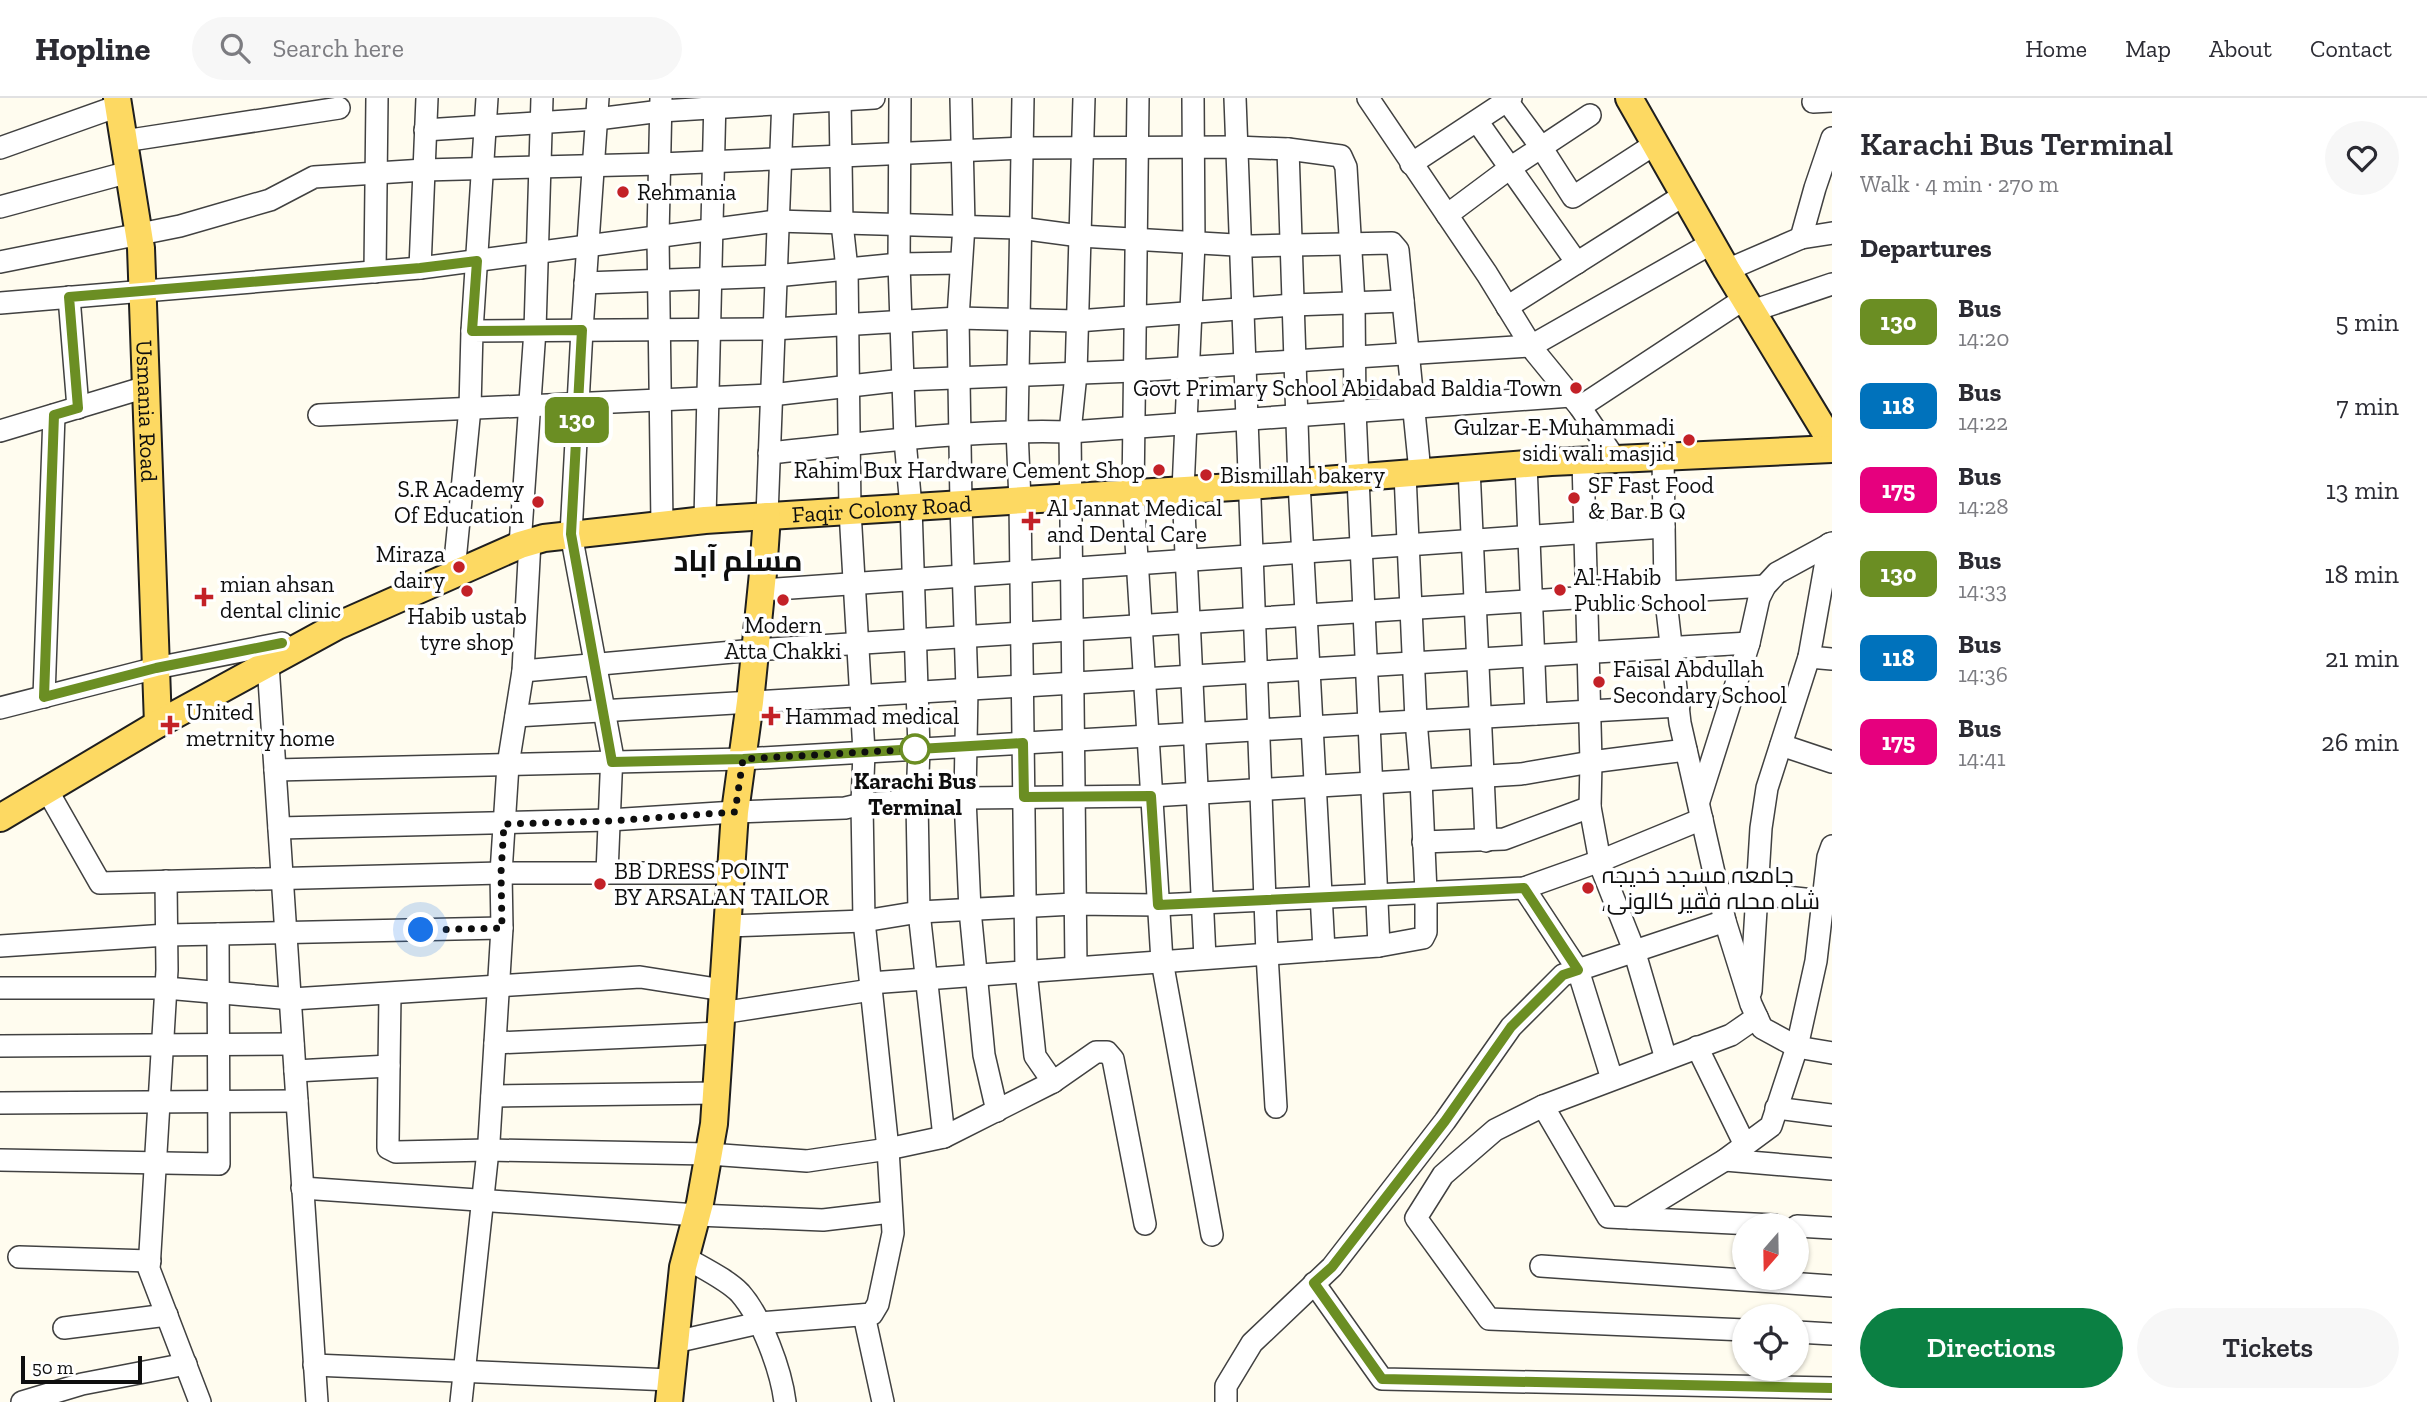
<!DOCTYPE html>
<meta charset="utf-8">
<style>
:root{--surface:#fff;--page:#f7f7f7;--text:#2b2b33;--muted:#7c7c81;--line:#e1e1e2;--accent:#0b8043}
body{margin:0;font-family:"Zilla Slab",Cairo,serif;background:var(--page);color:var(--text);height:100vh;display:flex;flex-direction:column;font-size:26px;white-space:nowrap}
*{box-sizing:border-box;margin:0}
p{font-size:23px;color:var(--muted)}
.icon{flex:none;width:38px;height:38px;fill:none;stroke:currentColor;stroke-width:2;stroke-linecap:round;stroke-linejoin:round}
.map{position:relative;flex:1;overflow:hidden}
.drawer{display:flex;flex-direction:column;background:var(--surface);width:595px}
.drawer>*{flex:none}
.badge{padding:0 14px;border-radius:10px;font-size:24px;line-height:46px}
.needle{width:46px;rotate:200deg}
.tools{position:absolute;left:1732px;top:1115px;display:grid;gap:14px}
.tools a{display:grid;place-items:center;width:77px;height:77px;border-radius:50%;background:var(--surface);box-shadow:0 2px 5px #0004;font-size:35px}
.scale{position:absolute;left:21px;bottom:18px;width:121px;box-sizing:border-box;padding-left:7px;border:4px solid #0e0e0e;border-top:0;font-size:19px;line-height:24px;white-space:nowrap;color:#0e0e0e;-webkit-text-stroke:5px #fff;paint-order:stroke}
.you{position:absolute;width:35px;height:35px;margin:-18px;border:5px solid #fff;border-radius:50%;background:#1a73e8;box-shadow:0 0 0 10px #1a73e833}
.map>.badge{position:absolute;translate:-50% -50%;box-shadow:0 0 0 4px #fff}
h2{padding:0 28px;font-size:26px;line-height:63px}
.round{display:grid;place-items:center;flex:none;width:74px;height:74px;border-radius:37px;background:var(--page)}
.overview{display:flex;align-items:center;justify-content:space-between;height:119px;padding:0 28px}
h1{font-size:33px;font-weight:600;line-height:52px}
.action{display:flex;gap:14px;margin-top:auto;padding:14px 28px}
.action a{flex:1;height:80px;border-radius:42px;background:var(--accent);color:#fff;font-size:28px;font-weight:600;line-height:80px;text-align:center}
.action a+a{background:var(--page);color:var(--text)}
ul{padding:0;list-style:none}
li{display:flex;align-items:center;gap:21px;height:84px;padding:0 28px}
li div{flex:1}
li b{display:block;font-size:26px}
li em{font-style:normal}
li .badge{min-width:77px;font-weight:700;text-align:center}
header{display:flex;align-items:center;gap:42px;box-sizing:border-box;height:98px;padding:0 35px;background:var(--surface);border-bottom:2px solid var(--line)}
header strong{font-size:33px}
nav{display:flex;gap:38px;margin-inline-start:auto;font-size:24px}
.search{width:490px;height:63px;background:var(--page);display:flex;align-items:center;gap:18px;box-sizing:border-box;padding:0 24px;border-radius:38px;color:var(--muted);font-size:26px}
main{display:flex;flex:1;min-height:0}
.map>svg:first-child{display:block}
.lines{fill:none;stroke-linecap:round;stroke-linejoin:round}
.minor-casing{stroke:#414141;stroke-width:24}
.major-casing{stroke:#1f1f1f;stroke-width:30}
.minor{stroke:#fff;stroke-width:21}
.major{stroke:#fdd962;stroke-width:26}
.line-casing{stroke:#fff;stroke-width:16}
.line{stroke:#6b8e23;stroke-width:10}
.walk{stroke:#0e0e0e;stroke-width:7;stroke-dasharray:0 12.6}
.poi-dot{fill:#c32127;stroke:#fff;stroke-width:2.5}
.stop-dot{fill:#fff;stroke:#6b8e23;stroke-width:3.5}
.labels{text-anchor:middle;stroke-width:7;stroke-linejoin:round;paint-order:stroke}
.poi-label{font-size:23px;fill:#0e0e0e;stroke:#fff;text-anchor:start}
.street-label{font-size:23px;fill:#0e0e0e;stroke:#fff}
.stop-label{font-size:23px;font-weight:bold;fill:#0e0e0e;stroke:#fff}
.district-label{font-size:30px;font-weight:bold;fill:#0e0e0e;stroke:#fff}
</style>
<header>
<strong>Hopline</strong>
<div class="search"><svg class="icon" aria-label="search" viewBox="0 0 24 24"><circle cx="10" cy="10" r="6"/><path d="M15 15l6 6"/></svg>Search here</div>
<nav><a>Home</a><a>Map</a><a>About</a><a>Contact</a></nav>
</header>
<main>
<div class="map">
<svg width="1832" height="1304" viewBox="0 0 1832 1304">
<rect width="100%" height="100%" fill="#fffcef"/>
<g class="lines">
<!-- minor casing -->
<g class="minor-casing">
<g id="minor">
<path d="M598,0l-16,232 -11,204 41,219 -5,120"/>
<path d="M661,0l-3,139 4,287"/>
<path d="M900,0l-1,166 6,176 6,67 8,242 -2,52 2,111 25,225"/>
<path d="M961,0l3,127 -6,93 3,187 6,184 -2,109 5,112 14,145 13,56"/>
<path d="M1023,0l-6,332 3,71 6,470 9,85 18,26"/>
<path d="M1138,0l-5,396 29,467 50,274"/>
<path d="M1193,0l1,145 -11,247 22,468"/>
<path d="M1235,0l32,856 9,153"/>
<path d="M1368,0l119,176 48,78 45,55 35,52"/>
<path d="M1507,3l34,46 32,50 82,-53"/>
<path d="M1813,4l19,-1"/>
<path d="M1477,23l100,142"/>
<path d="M425,32l172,-11 64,-8 213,-13"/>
<path d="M124,43l215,-33"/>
<path d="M0,50l118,-42"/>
<path d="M1288,51l11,333 25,468"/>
<path d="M1411,66l100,-66"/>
<path d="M0,109l129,-35"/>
<path d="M1447,117l63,-47 80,-53"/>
<path d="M1801,140l14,-50 17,-50"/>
<path d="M0,164l180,-36 90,-26 44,-23 110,-7 236,-6 362,-16 214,-1 52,2 53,7 5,11 8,136 1,108 24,535"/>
<path d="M420,170l7,-170"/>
<path d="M1727,172l74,-32 31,-5"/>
<path d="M375,174l2,-174"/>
<path d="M585,185l190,-7 124,-12 62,-1"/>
<path d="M69,199l9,111"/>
<path d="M0,205l420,-35 356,-47 244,7 60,8 172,10 140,-3 6,7 22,222"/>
<path d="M1507,209l177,-112"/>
<path d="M1752,213l80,-27"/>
<path d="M472,233l15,-233"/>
<path d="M1580,309l164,-108"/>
<path d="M319,317l452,-20 132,-15 231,-9 397,-25 181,-103"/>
<path d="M0,333l146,-44"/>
<path d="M769,355c100,-10 200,-24 301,-21l501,-36"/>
<path d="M1663,359l2,135 15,131 45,198 26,83 11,24 35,19 35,6"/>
<path d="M1583,362l8,302 -1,45 11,60 33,83 32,109"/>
<path d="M1526,366l10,250"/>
<path d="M1469,370l17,373"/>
<path d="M767,418l16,-418"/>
<path d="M705,422l10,-422"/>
<path d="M520,447l15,-215 7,-232"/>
<path d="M455,463l15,-153 2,-77 301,-2 185,-11 119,3 216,-16 110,-4"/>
<path d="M762,492l902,-63"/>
<path d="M1809,559l23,2"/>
<path d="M268,566l49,738"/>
<path d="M523,573l232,-21 1010,-64"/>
<path d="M44,599l10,-282"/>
<path d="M0,610l156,-40 126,-25"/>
<path d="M516,618l1233,-73"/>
<path d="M1781,647l51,17"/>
<path d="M275,672l468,-11 936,-53"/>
<path d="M47,692l53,93 401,-10h230"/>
<path d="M1699,703l50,-158 10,-45 6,-12 12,-13 55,-30"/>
<path d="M279,730l330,-8 126,-8 110,-4 17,-4 103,-6 186,-2 370,-22 70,-12 95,-12"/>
<path d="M1423,744l81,-3 86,-32"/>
<path d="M166,783l1,89 -18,299 51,133"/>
<path d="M1524,790l54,82 34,109"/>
<path d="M1719,797l39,-1 65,7"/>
<path d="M727,828l137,-5 55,-9 155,-8 84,1 366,-17 76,-27 102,-42"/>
<path d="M0,848l167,-11 335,-7"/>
<path d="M1076,869l-6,-535 6,-58 8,-276"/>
<path d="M870,885l509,-37 44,-8 3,-6v-40l-5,-112 -5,-60 -11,-246"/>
<path d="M0,890h166l126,11 348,-22 83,13"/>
<path d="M1751,893l10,-163 6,-40 42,-131 20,-113"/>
<path d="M390,896l-2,147v7l8,4 92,-2 221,4 98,7 81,-12 56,-12 109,-55 43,-30h11l6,7 32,165"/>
<path d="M721,915l150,-23"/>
<path d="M495,945l225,-10"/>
<path d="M0,948l293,-2"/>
<path d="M1697,949l48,98"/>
<path d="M295,973l94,-5"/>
<path d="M492,998l224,-3"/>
<path d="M0,1005l297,-2"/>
<path d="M1543,1008l65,111 166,8"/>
<path d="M1776,1010l56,7"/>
<path d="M0,1062l219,4 -1,-230"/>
<path d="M1725,1062l107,9"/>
<path d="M302,1090l395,27 126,5 68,-8"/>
<path d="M1630,1120l95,-58 46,-34 26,-79 19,-86 12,-104 4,-11"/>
<path d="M1797,1128l35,2"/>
<path d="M19,1159l131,4"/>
<path d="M686,1160c15,9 42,22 54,35 22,25 41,77 45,109"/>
<path d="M1541,1168l291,20"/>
<path d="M1314,1185l68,96 450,9"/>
<path d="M864,1217l19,87"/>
<path d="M64,1230l103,-13"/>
<path d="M1745,1232l-256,-11 -73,-101 27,-43 52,-45 48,-24 188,-71 26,-18"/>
<path d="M1797,1234l35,2"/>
<path d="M675,1244l84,-19 113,-9 6,-10 15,-71 -5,-84 -24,-228 -2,-117 2,-52 -14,-241 -3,-242 -5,-46 -2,-125"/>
<path d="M314,1267l357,15"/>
<path d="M22,1304l60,-18 104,-20"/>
<path d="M461,1304l28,-261 13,-213 -1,-55 7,-108 15,-94 7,-130"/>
<path d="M1226,1304v-16l26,-43 80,-76 113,-146 66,-94 52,-52 162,-54"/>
</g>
</g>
<!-- major casing -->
<g class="major-casing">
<g id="major">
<path id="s1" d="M117,0l24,150 17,476"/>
<path d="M1629,0l98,172 105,173"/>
<path id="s2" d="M0,720l158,-94 179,-98 183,-81 24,-7 161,-18 544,-34 302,-24 281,-13"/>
<path d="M669,1304l14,-135 17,-64 14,-79 21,-312 15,-110 13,-129 4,-57"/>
</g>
</g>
<!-- minor -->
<use href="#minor" class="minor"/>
<!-- major -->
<use href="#major" class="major"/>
</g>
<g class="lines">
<!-- line casing -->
<g class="line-casing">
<path id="line" d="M282,545l-126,25 -112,29 10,-282 24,-7 -9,-111 351,-29 57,-7 -5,70 110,-1 -11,204 41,228 131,-3 280,-16 1,54 127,-1 7,109 366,-17 54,82 -15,5 -52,52 -66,94 -113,146 -18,16 68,96 450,9"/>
</g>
<!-- line -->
<use href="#line" class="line"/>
<!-- walk -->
<path class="walk" d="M421,832l81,-2 -1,-55 3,-49 106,-3 125,-9 8,-53 176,-10h-4"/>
</g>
<!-- markers -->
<g class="poi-dot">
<circle cx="623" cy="94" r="7"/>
<circle cx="1576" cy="290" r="7"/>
<circle cx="1689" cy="342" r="7"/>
<circle cx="1159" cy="372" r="7"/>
<circle cx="1206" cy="377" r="7"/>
<circle cx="1574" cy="400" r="7"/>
<circle cx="538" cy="404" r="7"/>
<path d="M1027.5 412.5h7v7h7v7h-7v7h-7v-7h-7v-7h7z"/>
<circle cx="459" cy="469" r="7"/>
<circle cx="1560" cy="492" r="7"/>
<circle cx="467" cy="493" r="7"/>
<path d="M200.5 488.5h7v7h7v7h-7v7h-7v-7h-7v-7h7z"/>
<circle cx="783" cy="502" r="7"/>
<circle cx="1599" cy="584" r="7"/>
<path d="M767.5 607.5h7v7h7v7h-7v7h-7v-7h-7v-7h7z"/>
<path d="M166.5 616.5h7v7h7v7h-7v7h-7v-7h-7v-7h7z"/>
<circle cx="600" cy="786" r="7"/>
<circle cx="1588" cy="790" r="7"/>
</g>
<circle class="stop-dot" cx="915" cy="651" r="14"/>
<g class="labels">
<!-- poi labels -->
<g class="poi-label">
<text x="637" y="102">Rehmania</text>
<text x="1562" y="298" text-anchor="end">Govt Primary School Abidabad Baldia Town</text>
<text x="1675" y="337" text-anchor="end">Gulzar-E-Muhammadi<tspan x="1675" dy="26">sidi wali masjid</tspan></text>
<text x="1145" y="380" text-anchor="end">Rahim Bux Hardware Cement Shop</text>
<text x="1220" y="385">Bismillah bakery</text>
<text x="1588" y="395">SF Fast Food<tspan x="1588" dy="26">&amp; Bar B Q</tspan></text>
<text x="524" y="399" text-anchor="end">S.R Academy<tspan x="524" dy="26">Of Education</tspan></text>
<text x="1047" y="418">Al Jannat Medical<tspan x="1047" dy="26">and Dental Care</tspan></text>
<text x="445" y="464" text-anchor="end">Miraza<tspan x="445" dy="26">dairy</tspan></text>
<text x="1574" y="487">Al-Habib<tspan x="1574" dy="26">Public School</tspan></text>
<text x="220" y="494">mian ahsan<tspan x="220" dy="26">dental clinic</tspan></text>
<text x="467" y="526" text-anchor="middle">Habib ustab<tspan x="467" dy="26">tyre shop</tspan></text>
<text x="783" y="535" text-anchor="middle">Modern<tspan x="783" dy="26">Atta Chakki</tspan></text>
<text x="1613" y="579">Faisal Abdullah<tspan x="1613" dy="26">Secondary School</tspan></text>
<text x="186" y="622">United<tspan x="186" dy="26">metrnity home</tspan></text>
<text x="785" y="626">Hammad medical</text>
<text x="614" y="781">BB DRESS POINT<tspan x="614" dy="26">BY ARSALAN TAILOR</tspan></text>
<text x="1602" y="785">جامعہ مسجد خدیجہ<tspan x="1602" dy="26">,شاہ محلہ فقیر کالونی</tspan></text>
</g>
<!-- street labels -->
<g class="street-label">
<text dy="8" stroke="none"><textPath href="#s1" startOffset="315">Usmania Road</textPath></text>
<text dy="8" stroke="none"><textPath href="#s2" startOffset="952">Faqir Colony Road</textPath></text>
</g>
<!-- stop labels -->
<g class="stop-label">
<text x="915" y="691">Karachi Bus<tspan x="915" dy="26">Terminal</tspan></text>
</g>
<!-- district labels -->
<g class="district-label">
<text x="738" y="473">مسلم آباد</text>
</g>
</g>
</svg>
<div class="tools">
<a><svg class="needle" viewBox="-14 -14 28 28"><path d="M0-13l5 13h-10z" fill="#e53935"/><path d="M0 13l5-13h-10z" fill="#7c7c81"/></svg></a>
<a><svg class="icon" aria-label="locate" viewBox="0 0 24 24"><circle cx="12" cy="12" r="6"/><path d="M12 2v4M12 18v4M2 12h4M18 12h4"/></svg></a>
</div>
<div class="scale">50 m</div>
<div class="you" style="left:421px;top:832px"></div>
<b class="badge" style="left:577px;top:322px;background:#6b8e23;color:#fff">130</b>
</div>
<section class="drawer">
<div class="overview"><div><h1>Karachi Bus Terminal</h1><p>Walk · 4 min · 270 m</p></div><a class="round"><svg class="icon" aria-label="heart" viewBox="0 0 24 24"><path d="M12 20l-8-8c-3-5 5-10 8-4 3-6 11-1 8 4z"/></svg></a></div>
<h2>Departures</h2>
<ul>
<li><span class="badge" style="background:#6b8e23;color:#fff">130</span><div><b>Bus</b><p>14:20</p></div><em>5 min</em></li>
<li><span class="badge" style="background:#0072bc;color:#fff">118</span><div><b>Bus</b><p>14:22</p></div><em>7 min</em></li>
<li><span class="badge" style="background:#e6007e;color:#fff">175</span><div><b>Bus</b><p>14:28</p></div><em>13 min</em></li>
<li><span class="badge" style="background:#6b8e23;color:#fff">130</span><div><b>Bus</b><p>14:33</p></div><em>18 min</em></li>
<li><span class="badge" style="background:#0072bc;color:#fff">118</span><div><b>Bus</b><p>14:36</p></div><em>21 min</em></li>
<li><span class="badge" style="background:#e6007e;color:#fff">175</span><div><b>Bus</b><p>14:41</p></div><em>26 min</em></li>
</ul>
<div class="action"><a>Directions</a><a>Tickets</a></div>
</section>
</main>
